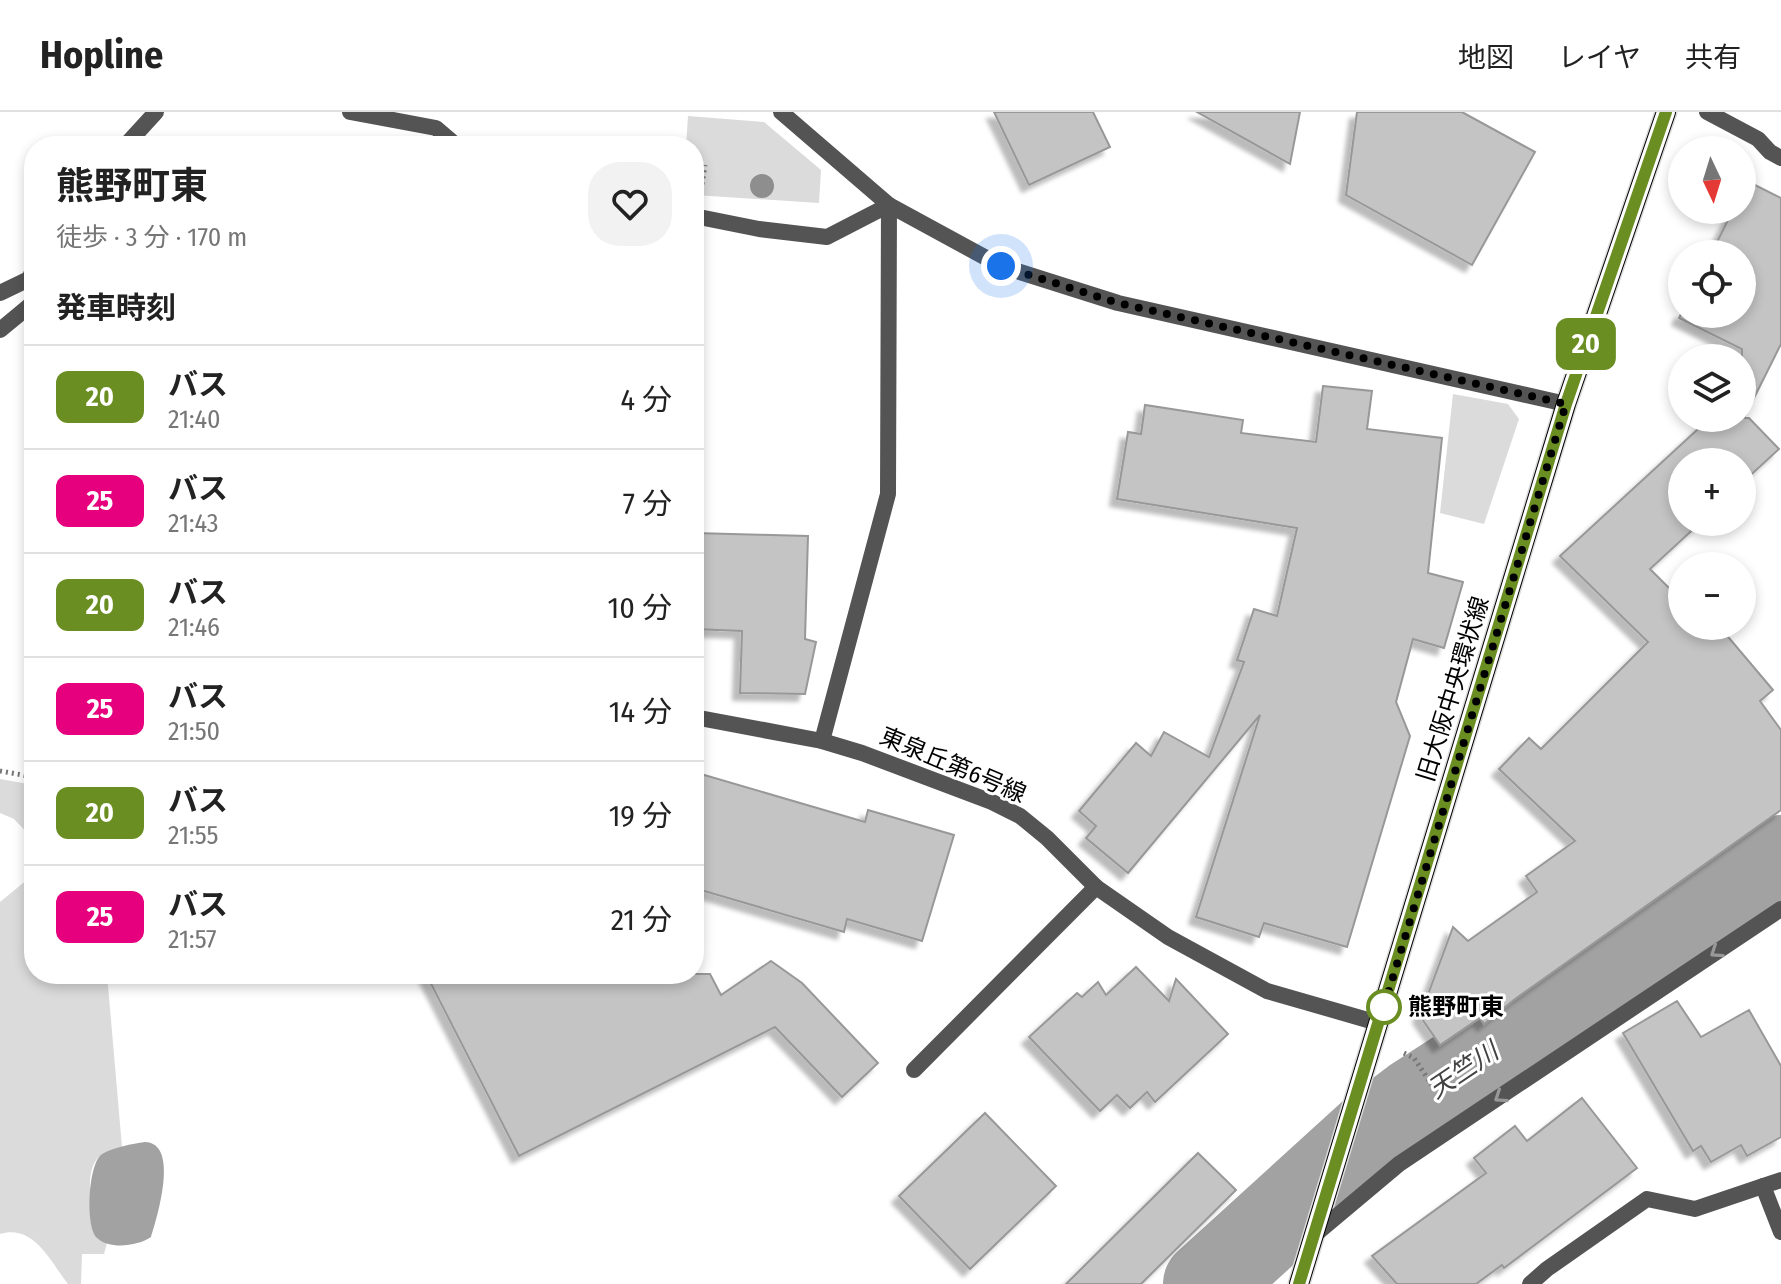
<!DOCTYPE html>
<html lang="ja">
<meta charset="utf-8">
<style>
:root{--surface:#fff;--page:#f2f2f2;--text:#222;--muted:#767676;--line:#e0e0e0}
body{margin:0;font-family:"Fira Sans Condensed","Noto Sans JP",sans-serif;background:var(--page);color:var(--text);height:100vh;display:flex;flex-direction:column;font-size:30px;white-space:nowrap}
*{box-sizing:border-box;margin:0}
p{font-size:26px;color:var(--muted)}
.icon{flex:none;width:44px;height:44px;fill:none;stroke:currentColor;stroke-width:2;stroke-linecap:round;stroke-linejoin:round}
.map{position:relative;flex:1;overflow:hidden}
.panel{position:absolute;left:24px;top:24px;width:680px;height:848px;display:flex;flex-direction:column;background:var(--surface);border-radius:32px;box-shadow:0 4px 12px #0003}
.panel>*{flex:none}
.badge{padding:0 16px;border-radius:12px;font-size:28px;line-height:52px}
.needle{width:52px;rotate:176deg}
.controls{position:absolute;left:1668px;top:24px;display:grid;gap:16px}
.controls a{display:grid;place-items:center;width:88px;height:88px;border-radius:50%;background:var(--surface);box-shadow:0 4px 12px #0003;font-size:40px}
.you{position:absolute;width:40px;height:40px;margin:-20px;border:6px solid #fff;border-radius:50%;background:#1a73e8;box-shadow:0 0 0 12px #1a73e833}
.map>.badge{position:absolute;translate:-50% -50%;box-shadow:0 0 0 4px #fff}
h2{padding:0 32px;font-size:30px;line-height:72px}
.round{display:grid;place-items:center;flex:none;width:84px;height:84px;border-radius:32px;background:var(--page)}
.headline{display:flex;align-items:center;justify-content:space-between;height:136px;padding:0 32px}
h1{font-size:38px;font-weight:700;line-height:60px}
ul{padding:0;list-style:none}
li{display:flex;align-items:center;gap:24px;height:104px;padding:0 32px;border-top:2px solid var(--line)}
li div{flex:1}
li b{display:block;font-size:30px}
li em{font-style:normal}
li .badge{min-width:88px;font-weight:700;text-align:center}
header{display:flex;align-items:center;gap:48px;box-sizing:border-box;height:112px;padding:0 40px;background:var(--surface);border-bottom:2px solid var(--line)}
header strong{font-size:38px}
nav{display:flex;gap:44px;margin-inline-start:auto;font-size:28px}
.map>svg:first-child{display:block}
.green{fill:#dbdbdb}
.water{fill:#a2a2a2}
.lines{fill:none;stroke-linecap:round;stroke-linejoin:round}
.river{stroke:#a2a2a2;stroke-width:88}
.building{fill:#c4c4c4;stroke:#989898;stroke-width:2;filter:url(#shadow)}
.primary-casing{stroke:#dbdbdb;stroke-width:23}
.path{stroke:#767676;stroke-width:5;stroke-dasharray:2 4;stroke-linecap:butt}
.service{stroke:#545454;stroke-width:16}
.minor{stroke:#545454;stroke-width:16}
.primary{stroke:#000;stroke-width:20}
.tree{fill:#8e8e8e}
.oneway{stroke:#989898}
.line-casing{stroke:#fff;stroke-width:18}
.line{stroke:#6b8e23;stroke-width:12}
.walk{stroke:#000;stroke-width:8;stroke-dasharray:0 14.4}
.stop-dot{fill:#fff;stroke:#6b8e23;stroke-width:4}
.labels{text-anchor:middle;stroke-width:6;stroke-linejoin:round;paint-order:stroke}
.street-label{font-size:24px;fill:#000;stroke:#fff}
.stop-label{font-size:24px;font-weight:bold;fill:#000;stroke:#fff;text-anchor:start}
.water-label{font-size:26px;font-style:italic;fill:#434343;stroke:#fff}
</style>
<header>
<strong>Hopline</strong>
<nav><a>地図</a><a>レイヤ</a><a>共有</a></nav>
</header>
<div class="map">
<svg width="1781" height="1172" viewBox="0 0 1781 1172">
<defs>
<filter id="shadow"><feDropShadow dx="-7" dy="7" stdDeviation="2" flood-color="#0004"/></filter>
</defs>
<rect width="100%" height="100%" fill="#fff"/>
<!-- green -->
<g class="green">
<path d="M688,4l76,6 57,48 -2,33 -125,-8v-49h-8z"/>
<path d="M1453,282l55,10 11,15 -35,105 -44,-11z"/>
<path d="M0,667l34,6v55l-20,-21 -14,-6z"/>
<path d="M34,762v100h73l15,173c-6,2 -15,4 -20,7 -22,16 -8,61 -5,84l10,5 -3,11h-22l-1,30h-13c-18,-23 -34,-60 -68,-50v-332z"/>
</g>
<!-- water -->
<path class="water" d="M145,1030c35,1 12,76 6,95 -13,9 -41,13 -54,1 -12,-11 -9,-75 5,-84 12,-7 30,-10 43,-12z"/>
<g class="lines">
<!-- river -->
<path class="river" d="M1207,1172l166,-151 41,-31 224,-145 143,-98"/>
</g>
<!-- building -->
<g class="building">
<path d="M994,0h99l17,35 -81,38z"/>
<path d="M1197,0h103l-10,52z"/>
<path d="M1357,0h105l73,40 -63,113 -126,-70z"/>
<path d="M1747,69l34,17v146l-37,74h5l30,31 -37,34v-21h-60v60h19l-51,47 32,32v25h37l54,64 -13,11 21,29v80l-266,189 -31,25 -4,-6 -40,27 -20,-29 33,-89 15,14 69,-49 -11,-16 49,-35 -76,-72 30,-31 12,11 107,-107 -88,-86 150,-138h32v-69l-63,-31 3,-6 60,2v-60h-31l22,-44h9v-18z"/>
<path d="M1323,274l49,5 -5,38 75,9 -14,135 35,9 -19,66 -31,-9 -17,63 14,34 -63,211 -83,-24 -5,14 -63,-20 64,-202 -132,158 -42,-35 10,-12 -17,-15 57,-68 15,13 13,-24 45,25 35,-95 -7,-2 17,-51 23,7 20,-88 -180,-29 11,-67 13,2 4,-29 98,15 -2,13 75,9z"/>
<path d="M694,421l114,3 -3,103 11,3 -11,52 -65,-1 2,-62 -48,-2z"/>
<path d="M694,660l171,50 3,-12 86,25 -32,106 -75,-22 -3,13 -150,-44z"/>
<path d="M771,849l31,22 76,80 -36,34 -67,-70 -256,129 -93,-182h284l11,21z"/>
<path d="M1136,855l33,34 7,-22 52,55 -73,68 -8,-10 -17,16 -13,-13 -17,16 -71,-74 48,-44 5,4 16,-15 8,13z"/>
<path d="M1677,889l24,36 48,-27 32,56v71l-34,19 -6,-11 -30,17 -10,-16 -8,5 -70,-118z"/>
<path d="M1582,986l55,70 -133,100 -2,-3 -26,19h-79l-25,-28 114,-83 -12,-15 41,-32 12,15z"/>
<path d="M985,1001l71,73 -86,83 -71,-73z"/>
<path d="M1198,1041l38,37 -95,94h-75z"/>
</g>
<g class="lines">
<!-- primary casing -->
<g class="primary-casing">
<path id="primary" d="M1299,1172l267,-880 100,-292"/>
</g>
<!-- path -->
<g class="path">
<path d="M702,72l3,-19"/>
<path d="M0,659l34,6"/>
<path d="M1404,941l10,5 26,39"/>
</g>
<!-- service -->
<g class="service">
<path d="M350,0l86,16 21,18"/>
<path d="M781,0l108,93"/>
<path d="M125,34l31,-34"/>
<path d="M0,181l29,-14 5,-11"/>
</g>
<!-- minor -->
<g class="minor">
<path d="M1707,0l51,27 12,13 11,6"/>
<path d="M889,93l112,61 117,37 448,101"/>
<path d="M694,104l65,13 68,8 62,-32 -1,289 -66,247"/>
<path d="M0,218l34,-28"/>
<path d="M694,605l128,24 40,12 130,49 28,14 27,22 49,49 72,50 99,54 111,32"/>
<path d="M914,958l182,-183"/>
<path d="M1781,1068l-18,6 18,46"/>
<path d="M1312,1125l87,-73 382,-255"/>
<path d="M1530,1172l17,-15 100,-70 48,10 68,-23"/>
</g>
<!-- primary -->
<use href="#primary" class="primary"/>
</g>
<!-- trees -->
<circle class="tree" cx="762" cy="74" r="12"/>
<!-- one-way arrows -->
<defs><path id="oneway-chevron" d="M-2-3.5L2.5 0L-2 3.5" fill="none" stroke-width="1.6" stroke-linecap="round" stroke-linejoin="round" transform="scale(2)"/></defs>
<g class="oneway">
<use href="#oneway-chevron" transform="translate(1716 840) rotate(146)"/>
<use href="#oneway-chevron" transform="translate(1500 985) rotate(146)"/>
</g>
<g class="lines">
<!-- line casing -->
<g class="line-casing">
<path id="line" d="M1299,1172l267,-880 100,-292"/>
</g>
<!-- line -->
<use href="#line" class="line"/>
<!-- walk -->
<path class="walk" d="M1001,154l117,37 448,101 -182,603"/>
</g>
<!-- markers -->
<circle class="stop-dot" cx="1384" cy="895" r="16"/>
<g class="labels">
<!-- street labels -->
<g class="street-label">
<text transform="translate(1453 577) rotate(-73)" y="8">旧大阪中央環状線</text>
<text transform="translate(953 653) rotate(23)" y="8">東泉丘第6号線</text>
</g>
<!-- stop labels -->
<g class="stop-label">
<text x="1408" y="903">熊野町東</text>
</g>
<!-- water labels -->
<g class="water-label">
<text transform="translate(1463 958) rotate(-34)" y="9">天竺川</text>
</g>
</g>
</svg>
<div class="controls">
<a><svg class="needle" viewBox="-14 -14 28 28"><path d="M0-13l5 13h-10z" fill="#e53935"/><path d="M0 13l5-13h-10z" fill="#767676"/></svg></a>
<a><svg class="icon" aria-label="locate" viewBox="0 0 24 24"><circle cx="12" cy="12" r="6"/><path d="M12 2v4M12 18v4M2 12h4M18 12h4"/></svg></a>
<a><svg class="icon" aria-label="layers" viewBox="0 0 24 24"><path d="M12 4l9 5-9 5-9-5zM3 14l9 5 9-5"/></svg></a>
<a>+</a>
<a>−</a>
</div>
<div class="you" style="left:1001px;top:154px"></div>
<b class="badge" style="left:1586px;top:232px;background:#6b8e23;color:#fff">20</b>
<section class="panel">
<div class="headline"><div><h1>熊野町東</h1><p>徒歩 · 3 分 · 170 m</p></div><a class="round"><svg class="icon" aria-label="heart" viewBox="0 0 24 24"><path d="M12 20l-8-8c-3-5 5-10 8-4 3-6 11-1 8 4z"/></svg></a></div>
<h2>発車時刻</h2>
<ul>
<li><span class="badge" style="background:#6b8e23;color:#fff">20</span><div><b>バス</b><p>21:40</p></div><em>4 分</em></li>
<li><span class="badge" style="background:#e6007e;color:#fff">25</span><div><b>バス</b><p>21:43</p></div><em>7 分</em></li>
<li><span class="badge" style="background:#6b8e23;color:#fff">20</span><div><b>バス</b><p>21:46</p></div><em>10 分</em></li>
<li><span class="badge" style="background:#e6007e;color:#fff">25</span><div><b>バス</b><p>21:50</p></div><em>14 分</em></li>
<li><span class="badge" style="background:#6b8e23;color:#fff">20</span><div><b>バス</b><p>21:55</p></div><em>19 分</em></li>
<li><span class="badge" style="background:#e6007e;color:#fff">25</span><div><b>バス</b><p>21:57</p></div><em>21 分</em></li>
</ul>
</section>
</div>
